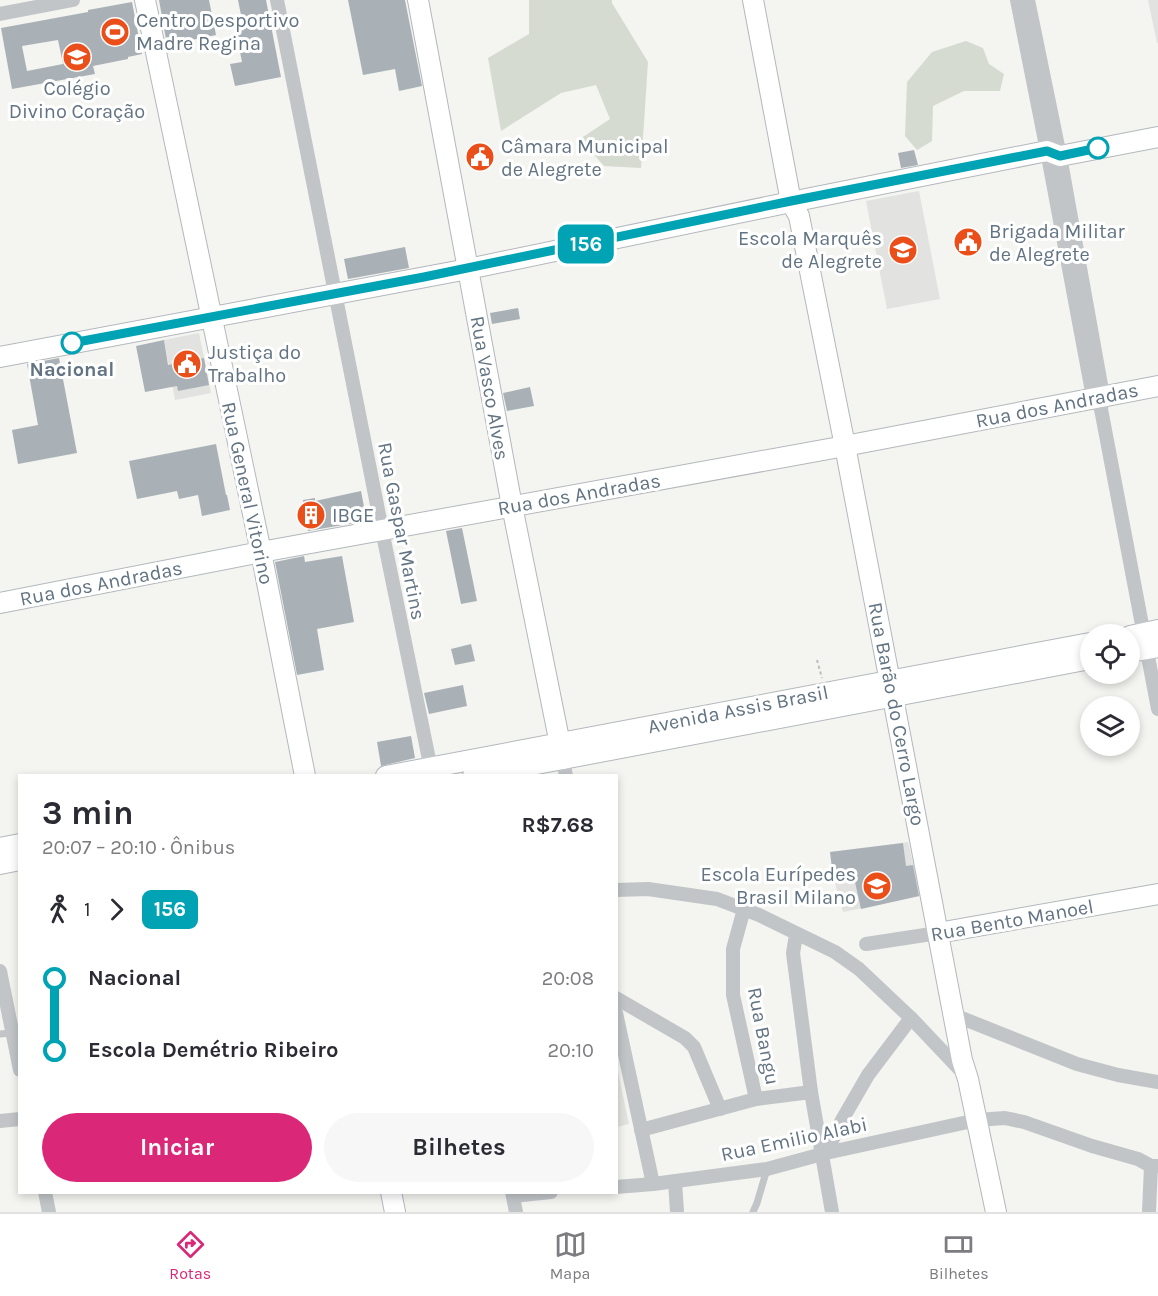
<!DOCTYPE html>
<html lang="pt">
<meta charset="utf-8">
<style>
:root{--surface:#fff;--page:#f7f7f7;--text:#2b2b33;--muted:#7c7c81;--line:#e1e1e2;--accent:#db2777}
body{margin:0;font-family:Karla,sans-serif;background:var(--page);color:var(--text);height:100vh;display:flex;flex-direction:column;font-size:22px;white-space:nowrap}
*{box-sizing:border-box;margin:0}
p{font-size:20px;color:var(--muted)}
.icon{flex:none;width:33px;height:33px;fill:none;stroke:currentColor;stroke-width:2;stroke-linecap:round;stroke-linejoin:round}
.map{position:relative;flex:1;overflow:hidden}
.side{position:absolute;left:18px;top:774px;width:600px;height:420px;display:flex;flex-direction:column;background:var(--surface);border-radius:0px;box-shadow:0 3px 9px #0003}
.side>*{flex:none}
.badge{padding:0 12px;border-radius:9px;font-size:21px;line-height:39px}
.fabs{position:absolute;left:1080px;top:624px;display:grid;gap:12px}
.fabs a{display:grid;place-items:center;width:60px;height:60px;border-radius:50%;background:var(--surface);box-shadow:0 3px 9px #0003;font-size:30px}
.map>.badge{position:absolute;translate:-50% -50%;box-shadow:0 0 0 3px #fff}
.legs{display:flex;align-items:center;gap:9px;height:66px;padding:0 24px;font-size:20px}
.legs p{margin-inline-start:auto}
.headline{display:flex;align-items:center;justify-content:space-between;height:102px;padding:0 24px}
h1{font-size:33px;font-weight:700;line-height:45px}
.button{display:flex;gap:12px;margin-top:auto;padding:12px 24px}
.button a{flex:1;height:69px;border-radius:36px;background:var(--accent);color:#fff;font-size:24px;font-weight:700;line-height:69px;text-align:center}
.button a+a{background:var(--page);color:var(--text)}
ul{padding:0 24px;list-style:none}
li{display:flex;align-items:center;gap:21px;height:72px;font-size:22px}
li i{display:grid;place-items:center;width:9px;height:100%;margin:0 8px;background:currentColor}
li i::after{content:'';width:15px;height:15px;margin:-8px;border:4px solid;border-radius:50%;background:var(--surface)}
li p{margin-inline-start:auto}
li:first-child i{background:linear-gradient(#0000 50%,currentColor 0)}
li:last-child i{background:linear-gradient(currentColor 50%,#0000 0)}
.menu{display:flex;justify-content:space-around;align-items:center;height:84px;border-top:2px solid var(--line);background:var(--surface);font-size:16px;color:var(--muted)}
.menu a{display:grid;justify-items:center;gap:3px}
.menu .active{color:var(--accent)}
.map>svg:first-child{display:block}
.built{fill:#e2e3e1}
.green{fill:#d5dbd1}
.building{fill:#a9b1b7;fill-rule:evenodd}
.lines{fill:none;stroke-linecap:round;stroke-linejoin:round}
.secondary-casing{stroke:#b3b8bd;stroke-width:22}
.path{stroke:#bbbdbf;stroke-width:2;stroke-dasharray:3 3;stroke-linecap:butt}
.lane{stroke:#c1c5c8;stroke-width:7}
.street{stroke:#c1c5c8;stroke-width:14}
.secondary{stroke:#fff;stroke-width:20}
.line-1-casing{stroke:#fff;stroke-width:14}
.line-1{stroke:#00a3b4;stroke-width:9}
.stop-1-dot{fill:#fff;stroke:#00a3b4;stroke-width:3}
.labels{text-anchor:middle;stroke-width:6;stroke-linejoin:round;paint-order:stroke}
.poi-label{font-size:20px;fill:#627382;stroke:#fff;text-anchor:start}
.stop-label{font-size:20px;font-weight:bold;fill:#627382;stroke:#fff}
.street-label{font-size:20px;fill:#627382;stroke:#fff}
</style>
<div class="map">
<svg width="1158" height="1212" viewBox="0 0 1158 1212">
<rect width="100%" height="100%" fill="#f4f4f0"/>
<!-- built -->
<g class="built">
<path d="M1148,0h10v43h-1z"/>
<path d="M919,191l21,108 -53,10 -21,-108z"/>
<path d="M199,333l12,60 -36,7 -11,-60z"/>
<path d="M908,842l13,54 -78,16 -10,-36 -3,-24z"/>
<path d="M617,1072h1l11,52 -12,3z"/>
</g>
<!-- green -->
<g class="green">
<path d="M529,0h83v3l36,59 -7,106 -37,-2 -24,-27 30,-20 -14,-34 -35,8 -60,38 -13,-73 41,-24z"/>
<path d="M966,41l17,7 6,16 15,10 -4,17h-36l-31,15 -1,35 -15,9 -12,-14 2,-54 25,-30z"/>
</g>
<!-- building -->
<g class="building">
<path d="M159,0h50l7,35 -49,10z"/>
<path d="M238,0h28l15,77 -46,9 -5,-22 12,-2 -6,-30 8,-2z"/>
<path d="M348,0h57l17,86 -23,5 -4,-22 -32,6z"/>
<path d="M132,2l10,52 -14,3v2l-35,7 2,8 -83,15 -11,-61 87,-16v-2zM58,40l5,24 -36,7 -5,-25z"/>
<path d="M914,150l4,15 -17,3 -3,-15z"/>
<path d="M405,247l4,21 -61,11 -4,-20z"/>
<path d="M518,308l2,11 -28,5 -2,-11z"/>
<path d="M164,340l4,25 36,-7 5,27 -31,6 -1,-5 -32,6 -9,-46z"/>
<path d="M59,358l18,95 -59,11 -6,-34 26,-5 -11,-61z"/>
<path d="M530,387l4,19 -27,5 -4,-18z"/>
<path d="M216,444l10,51h1l3,15 -28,6 -4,-21 -19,4 -2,-8 -40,8 -8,-38z"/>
<path d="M361,491l5,26v4l-58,10 -5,-31 12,-2v3z"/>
<path d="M462,528l15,73 -16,3 -15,-73z"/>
<path d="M304,556l1,6 37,-6 12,66 -37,7 7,41 -27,5 -22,-113z"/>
<path d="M471,644l4,17 -20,4 -4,-16z"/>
<path d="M463,685l4,21 -38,8 -5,-21z"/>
<path d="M411,736l4,22 -34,8 -4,-24z"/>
<path d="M903,843l3,23 7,-1 6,31 -58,13 -8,-36 -20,3 -3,-24z"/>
</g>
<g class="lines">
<!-- secondary casing -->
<g class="secondary-casing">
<g id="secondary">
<path d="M145,0l116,552 44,224"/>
<path d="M418,0l94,506 51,253"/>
<path d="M753,0l38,202 8,14 46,230 117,614 6,19 28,133"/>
<path d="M0,357l468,-88 323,-67 256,-51 13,5 98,-19"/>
<path d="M0,603l261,-51 584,-106 313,-60"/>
<path d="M1130,636l28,-6"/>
<path d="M1130,652l28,-5"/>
<path d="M386,776l704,-133"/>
<path d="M473,776l617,-117"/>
<path d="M0,848l20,-4"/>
<path d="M0,864l20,-4"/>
<path d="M938,933l220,-39"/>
<path d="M391,1192l4,20"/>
</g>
</g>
<!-- path -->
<path class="path" d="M817,660l5,18"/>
<!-- lane -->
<g class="lane">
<path d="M0,1034l11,-1"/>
<path d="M753,1212l4,-9 10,-34"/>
</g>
<!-- street -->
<g class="street">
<path d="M277,0l105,530 50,244"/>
<path d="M1017,0l30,151 46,246 4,7"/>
<path d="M1028,0l32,156 43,240 -2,13 57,300"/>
<path d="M0,14l73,-14"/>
<path d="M563,759l3,17"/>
<path d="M616,890l32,-1 69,10 42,16 76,37 24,17 52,49 54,57"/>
<path d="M744,909l-11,40v46l23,104"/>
<path d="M796,935l-3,18 18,139 21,120"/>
<path d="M866,944l72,-11"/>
<path d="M0,971l20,99"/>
<path d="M616,998l69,40 9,9 26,62"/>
<path d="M616,1013l37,171"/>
<path d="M954,1015l123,49 41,11 40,7"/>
<path d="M0,1121l20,-2"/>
<path d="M641,1130l115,-31 55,-7"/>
<path d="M826,1153l16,-33 26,-45 43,-57"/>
<path d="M675,1181l2,31"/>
<path d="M616,1187l37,-3 114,-15 59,-16 151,-33 28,-2 19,4 68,24 46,13 13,7h7"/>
<path d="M45,1192l4,20"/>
<path d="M512,1192l4,20"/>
<path d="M513,1196l38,-4"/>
<path d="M1149,1212l2,-46"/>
</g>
<!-- secondary -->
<use href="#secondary" class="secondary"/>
</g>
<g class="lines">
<!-- line-1 casing -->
<g class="line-1-casing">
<path id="line-1" d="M72,343l352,-66 367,-76 256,-50 13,5 38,-8"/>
</g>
<!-- line-1 -->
<use href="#line-1" class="line-1"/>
</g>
<!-- icons -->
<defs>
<g id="stadium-disc" transform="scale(1.5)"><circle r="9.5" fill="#ea4f1a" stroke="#fff"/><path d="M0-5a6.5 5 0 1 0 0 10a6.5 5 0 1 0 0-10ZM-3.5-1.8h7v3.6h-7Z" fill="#fff"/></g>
<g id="school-disc" transform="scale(1.5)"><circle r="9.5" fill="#ea4f1a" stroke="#fff"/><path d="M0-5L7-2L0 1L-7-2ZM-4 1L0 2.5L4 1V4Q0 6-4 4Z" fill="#fff"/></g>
<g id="civic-disc" transform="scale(1.5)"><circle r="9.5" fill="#ea4f1a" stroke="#fff"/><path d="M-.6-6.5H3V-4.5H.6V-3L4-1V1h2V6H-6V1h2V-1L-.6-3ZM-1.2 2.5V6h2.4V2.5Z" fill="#fff"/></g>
<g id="building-disc" transform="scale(1.5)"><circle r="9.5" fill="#ea4f1a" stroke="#fff"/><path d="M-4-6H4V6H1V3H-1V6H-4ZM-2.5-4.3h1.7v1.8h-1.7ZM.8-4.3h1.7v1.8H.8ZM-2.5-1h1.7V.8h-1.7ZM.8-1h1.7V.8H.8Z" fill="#fff"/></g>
</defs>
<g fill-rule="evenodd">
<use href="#stadium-disc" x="115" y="32"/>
<use href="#school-disc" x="77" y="57"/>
<use href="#civic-disc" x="480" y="157"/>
<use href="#civic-disc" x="968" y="242"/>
<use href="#school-disc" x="903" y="250"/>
<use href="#civic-disc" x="187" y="364"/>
<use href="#building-disc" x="311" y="515"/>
<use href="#school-disc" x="877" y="886"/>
</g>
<!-- markers -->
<g class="stop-1-dot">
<circle cx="1098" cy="148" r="10"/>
<circle cx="72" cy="343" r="10"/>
</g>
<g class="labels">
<!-- poi labels -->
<g class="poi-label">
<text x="136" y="27">Centro Desportivo<tspan x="136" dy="23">Madre Regina</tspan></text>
<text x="77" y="95" text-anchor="middle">Colégio<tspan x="77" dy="23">Divino Coração</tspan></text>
<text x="501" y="153">Câmara Municipal<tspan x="501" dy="23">de Alegrete</tspan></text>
<text x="989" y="238">Brigada Militar<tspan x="989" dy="23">de Alegrete</tspan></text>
<text x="882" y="245" text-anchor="end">Escola Marquês<tspan x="882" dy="23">de Alegrete</tspan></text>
<text x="208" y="359">Justiça do<tspan x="208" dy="23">Trabalho</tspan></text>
<text x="332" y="522">IBGE</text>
<text x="856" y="881" text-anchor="end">Escola Eurípedes<tspan x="856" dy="23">Brasil Milano</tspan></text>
</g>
<!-- stop labels -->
<g class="stop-label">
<text x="72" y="376">Nacional</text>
</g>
<!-- street labels -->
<g class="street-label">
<text transform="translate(490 388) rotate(80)" y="7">Rua Vasco Alves</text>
<text transform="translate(1057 405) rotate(-11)" y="7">Rua dos Andradas</text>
<text transform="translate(248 493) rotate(78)" y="7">Rua General Vitorino</text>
<text transform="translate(579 494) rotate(-10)" y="7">Rua dos Andradas</text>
<text transform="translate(402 531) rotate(79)" y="7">Rua Gaspar Martins</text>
<text transform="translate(101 583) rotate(-11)" y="7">Rua dos Andradas</text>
<text transform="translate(738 709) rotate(-11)" y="7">Avenida Assis Brasil</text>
<text transform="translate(897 714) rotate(79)" y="7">Rua Barão do Cerro Largo</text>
<text transform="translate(1012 920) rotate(-10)" y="7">Rua Bento Manoel</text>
<text transform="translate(764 1036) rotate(79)" y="7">Rua Bangu</text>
<text transform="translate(794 1139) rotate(-12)" y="7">Rua Emilio Alabi</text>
</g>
</g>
</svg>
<div class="fabs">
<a><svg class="icon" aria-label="locate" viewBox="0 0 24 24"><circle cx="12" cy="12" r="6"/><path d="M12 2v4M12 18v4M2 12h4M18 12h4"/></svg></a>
<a><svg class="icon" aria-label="layers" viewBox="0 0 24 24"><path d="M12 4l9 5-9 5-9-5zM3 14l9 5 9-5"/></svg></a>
</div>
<b class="badge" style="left:586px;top:244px;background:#00a3b4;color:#fff">156</b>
<section class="side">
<div class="headline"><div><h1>3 min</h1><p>20:07 – 20:10 · Ônibus</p></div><b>R$7.68</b></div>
<div class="legs"><svg class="icon" aria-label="walk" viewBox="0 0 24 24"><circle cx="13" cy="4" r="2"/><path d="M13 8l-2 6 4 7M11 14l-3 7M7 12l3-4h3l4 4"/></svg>1<svg class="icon" aria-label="forward" viewBox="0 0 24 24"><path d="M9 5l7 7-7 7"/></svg><b class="badge" style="background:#00a3b4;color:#fff">156</b></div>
<ul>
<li><i style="color:#00a3b4"></i><b>Nacional</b><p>20:08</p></li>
<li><i style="color:#00a3b4"></i><b>Escola Demétrio Ribeiro</b><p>20:10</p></li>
</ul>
<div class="button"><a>Iniciar</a><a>Bilhetes</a></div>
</section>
</div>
<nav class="menu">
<a class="active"><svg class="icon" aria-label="directions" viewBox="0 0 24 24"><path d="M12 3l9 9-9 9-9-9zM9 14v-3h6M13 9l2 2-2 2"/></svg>Rotas</a>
<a><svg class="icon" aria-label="map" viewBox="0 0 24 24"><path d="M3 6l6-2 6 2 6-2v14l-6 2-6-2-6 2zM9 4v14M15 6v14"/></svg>Mapa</a>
<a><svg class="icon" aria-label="tickets" viewBox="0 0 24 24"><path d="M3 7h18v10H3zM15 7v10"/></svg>Bilhetes</a>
</nav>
